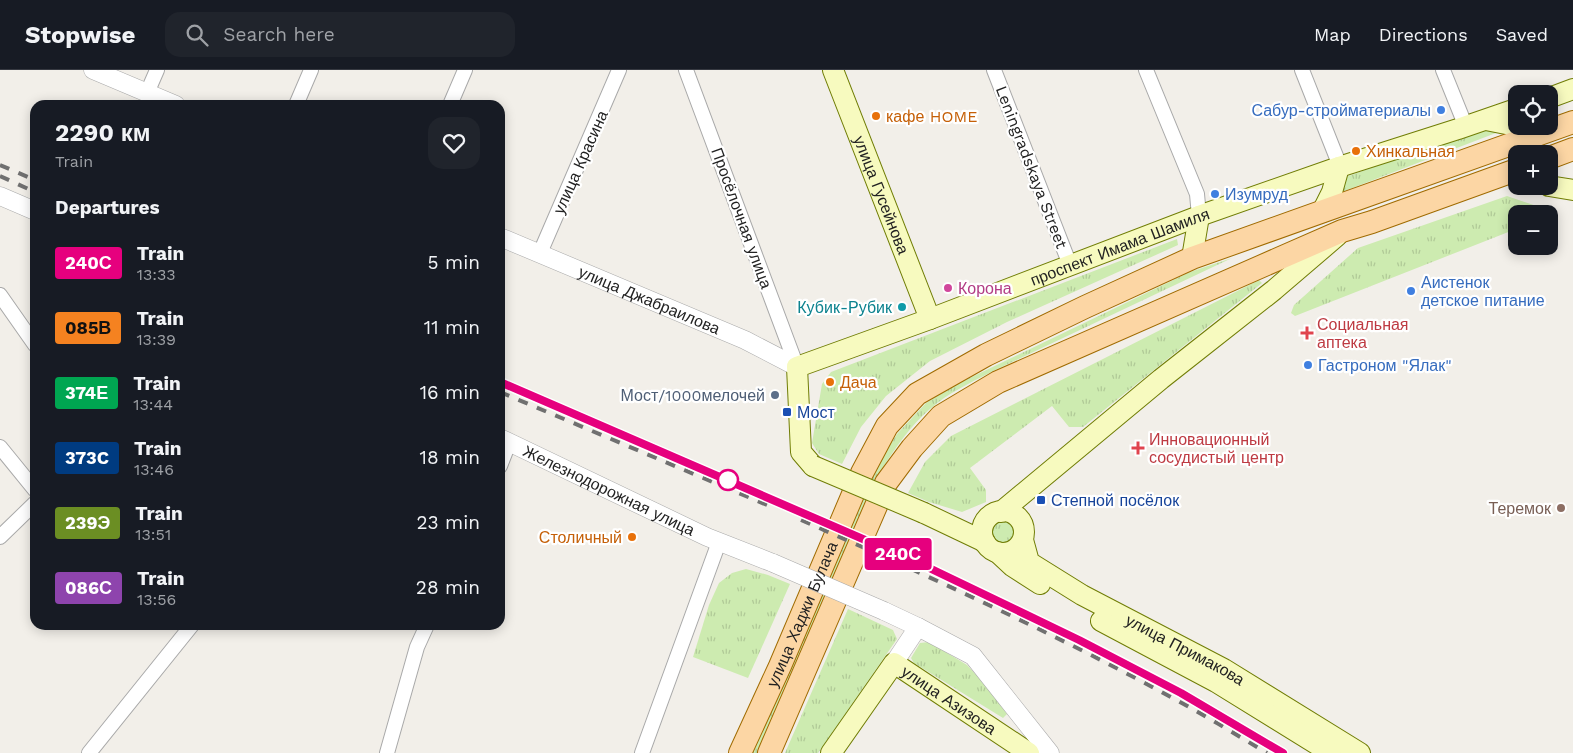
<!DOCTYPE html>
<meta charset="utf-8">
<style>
:root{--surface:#171b24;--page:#20242c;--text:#f1f3f6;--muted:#9ea1a6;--line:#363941}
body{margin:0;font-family:"Work Sans",sans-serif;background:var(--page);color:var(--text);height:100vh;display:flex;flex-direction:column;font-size:19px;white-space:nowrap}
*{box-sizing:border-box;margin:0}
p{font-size:16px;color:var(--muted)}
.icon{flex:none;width:28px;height:28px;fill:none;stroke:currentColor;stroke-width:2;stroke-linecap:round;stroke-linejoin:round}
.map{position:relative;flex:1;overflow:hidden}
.details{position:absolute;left:30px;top:30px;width:475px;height:530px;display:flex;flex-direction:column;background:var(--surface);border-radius:15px;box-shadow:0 2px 12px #0003}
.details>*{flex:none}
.badge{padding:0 10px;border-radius:4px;font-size:18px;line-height:32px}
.buttons{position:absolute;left:1508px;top:15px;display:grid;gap:10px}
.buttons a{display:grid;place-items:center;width:50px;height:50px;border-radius:10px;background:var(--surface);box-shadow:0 2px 12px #0003;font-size:25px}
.map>.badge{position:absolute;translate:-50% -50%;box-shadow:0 0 0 2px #fff}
h2{padding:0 25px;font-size:19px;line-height:45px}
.round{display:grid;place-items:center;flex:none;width:52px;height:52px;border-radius:15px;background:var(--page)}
.head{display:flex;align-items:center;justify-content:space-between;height:85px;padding:0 25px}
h1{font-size:24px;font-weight:700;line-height:38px}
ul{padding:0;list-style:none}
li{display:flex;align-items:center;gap:15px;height:65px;padding:0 25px}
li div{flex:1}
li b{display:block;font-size:19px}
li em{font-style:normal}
li .badge{min-width:55px;font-weight:700;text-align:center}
header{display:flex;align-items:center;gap:30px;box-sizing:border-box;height:70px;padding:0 25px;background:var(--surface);border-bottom:1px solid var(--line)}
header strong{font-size:24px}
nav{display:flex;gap:28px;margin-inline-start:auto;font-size:18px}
.search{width:350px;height:45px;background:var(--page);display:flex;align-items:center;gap:12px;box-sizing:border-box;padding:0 18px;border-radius:15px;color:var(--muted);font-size:19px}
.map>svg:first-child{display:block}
.grass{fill:url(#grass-tufts)}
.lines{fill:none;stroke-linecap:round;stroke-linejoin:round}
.minor-casing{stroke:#a9a9a9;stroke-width:16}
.tertiary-casing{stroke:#a9a9a9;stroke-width:19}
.secondary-casing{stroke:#707d05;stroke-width:22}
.primary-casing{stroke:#a06b00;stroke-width:24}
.minor{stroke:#fff;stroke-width:14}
.tertiary{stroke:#fff;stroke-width:18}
.secondary{stroke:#f7fabf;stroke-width:20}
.primary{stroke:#fcd6a4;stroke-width:22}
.rail{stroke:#707070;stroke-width:4;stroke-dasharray:10 10;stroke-linecap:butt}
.tertiary-bridge-casing{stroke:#a9a9a9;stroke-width:19;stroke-linecap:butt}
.secondary-bridge-casing{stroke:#707d05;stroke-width:22;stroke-linecap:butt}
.tertiary-bridge{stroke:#fff;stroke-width:18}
.secondary-bridge{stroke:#f7fabf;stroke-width:20}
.line-casing{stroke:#fff;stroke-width:11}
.line{stroke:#e6007e;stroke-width:8}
.shop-dot{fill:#3f7fe0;stroke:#fff;stroke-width:2}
.food-dot{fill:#e8710a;stroke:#fff;stroke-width:2}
.hotel-dot{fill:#d1479c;stroke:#fff;stroke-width:2}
.culture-dot{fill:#0f9aa8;stroke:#fff;stroke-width:2}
.health-dot{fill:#e0444e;stroke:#fff;stroke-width:2}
.service-dot{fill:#5c6f8a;stroke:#fff;stroke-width:2}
.transit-dot{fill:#1a4fb4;stroke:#fff;stroke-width:2}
.stop-dot{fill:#fff;stroke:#e6007e;stroke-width:2.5}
.education-dot{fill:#8d6e63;stroke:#fff;stroke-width:2}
.labels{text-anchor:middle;stroke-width:4.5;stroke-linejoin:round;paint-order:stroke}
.shop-label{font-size:16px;fill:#366cbe;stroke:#fff;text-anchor:start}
.food-label{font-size:16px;fill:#c56008;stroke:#fff;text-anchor:start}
.street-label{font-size:16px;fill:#222;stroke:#fff}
.hotel-label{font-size:16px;fill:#b23c85;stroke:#fff;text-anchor:start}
.culture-label{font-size:16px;fill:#0d838f;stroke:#fff;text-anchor:end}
.health-label{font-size:16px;fill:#be3a42;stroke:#fff;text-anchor:start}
.service-label{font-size:16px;fill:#4e5e75;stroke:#fff;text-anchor:end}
.transit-label{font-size:16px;fill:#164399;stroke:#fff;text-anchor:start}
.education-label{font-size:16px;fill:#785e54;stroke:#fff;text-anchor:end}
</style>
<header>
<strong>Stopwise</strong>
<div class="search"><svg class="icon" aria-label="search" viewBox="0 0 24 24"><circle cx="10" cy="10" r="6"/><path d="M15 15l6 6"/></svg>Search here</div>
<nav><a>Map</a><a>Directions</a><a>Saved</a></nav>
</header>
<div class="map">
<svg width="1573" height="683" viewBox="0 0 1573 683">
<defs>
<pattern id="grass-tufts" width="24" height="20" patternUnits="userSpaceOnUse" patternTransform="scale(1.25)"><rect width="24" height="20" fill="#cdebb0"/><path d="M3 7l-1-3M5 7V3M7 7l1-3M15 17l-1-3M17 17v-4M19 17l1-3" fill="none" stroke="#b0c997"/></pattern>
</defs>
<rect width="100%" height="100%" fill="#f2efe9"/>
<!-- grass -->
<g class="grass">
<path d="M1490,55l19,3 -175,67 9,-17z"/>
<path d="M1507,126l50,17 -8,3v-2h-33v15l-221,87 -4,-3 3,-8 64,-57z"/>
<path d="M1177,169l1,6 -171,77 -77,39 -44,35 -25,31 -19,37 -23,-10 -7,-11 10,-59 9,-12z"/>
<path d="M1232,188l-239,113c-21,11 -45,22 -63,38 -20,17 -34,38 -48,60l-123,284h-8l126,-287 20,-32 29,-31 25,-16 239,-115z"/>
<path d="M1259,210l3,3 -179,144h-14l-17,-21 -82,62 16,22v12l-24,10 -33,-10 -21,-9 17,-31 26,-26z"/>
<circle cx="1004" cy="463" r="12"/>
<path d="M746,499l22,6 22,9 -42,94 -55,-21 16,-52 10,-22 13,-10z"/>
<path d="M848,539l45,21 4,9 -79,114h-33z"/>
<path d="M929,572l38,23 16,17 24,32 -4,4 -89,-55 -3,-5 9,-15z"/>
</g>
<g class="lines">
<!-- minor casing -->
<g class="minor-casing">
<g id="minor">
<path d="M686,0l111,297"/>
<path d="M994,0l76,195"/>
<path d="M1146,0l51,124 2,22"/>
<path d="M1302,0l36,91 1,6"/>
<path d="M1443,0l23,57"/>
<path d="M147,23l10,-23"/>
<path d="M296,35l15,-35"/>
<path d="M450,35l15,-35"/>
<path d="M540,183l79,-183"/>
<path d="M0,225l35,50"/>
<path d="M0,377l35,43"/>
<path d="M500,396l9,-23"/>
<path d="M0,467l35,-34"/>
<path d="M89,683l103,-128"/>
<path d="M387,683l30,-106 10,-22"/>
<path d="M642,683l77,-211"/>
</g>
</g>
<!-- tertiary casing -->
<g class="tertiary-casing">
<g id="tertiary">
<path d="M93,0l83,35"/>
<path d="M0,126l35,15"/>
<path id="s1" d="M500,167l245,103 52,27"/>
<path id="s2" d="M500,368l207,99 66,26"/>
<path d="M884,541l34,16 55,29 77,97"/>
<path d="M894,593l24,-36"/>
</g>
</g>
<!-- secondary casing -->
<g class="secondary-casing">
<g id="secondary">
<path id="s3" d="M833,0l97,249"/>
<path d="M1549,28l24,-9"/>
<path d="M1486,50l30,6"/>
<path d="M1549,116l24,4"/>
<path d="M1322,142l10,-20 7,-25"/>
<path d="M1192,188l7,-42"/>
<path id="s4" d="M813,396l-12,-14 -4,-85 133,-48 269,-103 140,-49 119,-38 58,-20"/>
<circle cx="1003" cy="462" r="21"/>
<path d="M1001,442l160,-133 113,-89 63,-54"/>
<path d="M924,443l61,29"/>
<path id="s5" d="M1023,470l6,22 53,33 142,74 136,84"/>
<path d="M997,482l15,14 28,18"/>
<path d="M1101,551l115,61 115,71"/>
<path id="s6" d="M831,683l63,-90 135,90"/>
</g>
</g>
<!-- primary casing -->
<g class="primary-casing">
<g id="primary">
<path d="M1549,88l24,-9"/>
<path id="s7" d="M740,683l40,-87 82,-193 25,-47 30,-32 69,-39 99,-48 107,-49 381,-136"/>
<path d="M769,683l117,-270 26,-35 29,-32 57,-34 344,-151 30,-9 144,-52"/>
</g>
</g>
<!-- minor -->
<use href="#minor" class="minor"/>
<!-- tertiary -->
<use href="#tertiary" class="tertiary"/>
<!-- secondary -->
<use href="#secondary" class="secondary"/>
<!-- primary -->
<use href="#primary" class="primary"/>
<!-- rail -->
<g class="rail">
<path d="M0,95l35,15"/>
<path d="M0,106l35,16"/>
<path d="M500,312l423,183 156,75 102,53 102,60"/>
<path d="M500,322l267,113"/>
<path d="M801,450c128,56 255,114 377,181 30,16 60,35 89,52"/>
</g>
<!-- tertiary-bridge casing -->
<g class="tertiary-bridge-casing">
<path id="tertiary-bridge" d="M773,493l111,48"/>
</g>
<!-- secondary-bridge casing -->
<g class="secondary-bridge-casing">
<path id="secondary-bridge" d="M813,396l111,47"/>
</g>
<!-- tertiary-bridge -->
<use href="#tertiary-bridge" class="tertiary-bridge"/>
<!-- secondary-bridge -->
<use href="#secondary-bridge" class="secondary-bridge"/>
</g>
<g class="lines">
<!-- line casing -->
<g class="line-casing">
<path id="line" d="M500,312l423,183 156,75 102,53 102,60"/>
</g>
<!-- line -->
<use href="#line" class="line"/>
</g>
<!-- markers -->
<g class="shop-dot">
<circle cx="1441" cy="40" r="5"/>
<circle cx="1215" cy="124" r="5"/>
<circle cx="1411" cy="221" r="5"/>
<circle cx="1308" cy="295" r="5"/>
</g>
<g class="food-dot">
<circle cx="876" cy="46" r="5"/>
<circle cx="1356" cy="81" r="5"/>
<circle cx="830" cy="312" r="5"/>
<circle cx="632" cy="467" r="5"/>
</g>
<circle class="hotel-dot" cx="948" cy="218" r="5"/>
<circle class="culture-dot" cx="902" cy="237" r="5"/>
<g class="health-dot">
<path d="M1304.5 255.5h5v5h5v5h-5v5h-5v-5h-5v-5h5z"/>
<path d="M1135.5 370.5h5v5h5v5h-5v5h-5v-5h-5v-5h5z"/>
</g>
<circle class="service-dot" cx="775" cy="325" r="5"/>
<g class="transit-dot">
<rect x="782" y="337" width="10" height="10" rx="2.5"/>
<rect x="1036" y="425" width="10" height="10" rx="2.5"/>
</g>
<circle class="stop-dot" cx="728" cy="410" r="10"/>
<circle class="education-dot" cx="1561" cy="438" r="5"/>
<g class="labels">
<!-- shop labels -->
<g class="shop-label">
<text x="1431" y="46" text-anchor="end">Сабур-стройматериалы</text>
<text x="1225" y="130">Изумруд</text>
<text x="1421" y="218">Аистенок<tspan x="1421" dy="18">детское питание</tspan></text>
<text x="1318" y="301">Гастроном "Ялак"</text>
</g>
<!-- food labels -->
<g class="food-label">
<text x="886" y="52">кафе HOME</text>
<text x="1366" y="87">Хинкальная</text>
<text x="840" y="318">Дача</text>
<text x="622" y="473" text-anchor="end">Столичный</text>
</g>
<!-- street labels -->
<g class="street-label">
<text transform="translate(580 92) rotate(-66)" y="6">улица Красина</text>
<text transform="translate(1032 97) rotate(69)" y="6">Leningradskaya Street</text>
<text dy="6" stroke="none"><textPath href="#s3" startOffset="134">улица Гусейнова</textPath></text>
<text transform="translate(742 148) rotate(70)" y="6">Просёлочная улица</text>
<text dy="6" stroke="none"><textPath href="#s4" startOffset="448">проспект Имама Шамиля</textPath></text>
<text dy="6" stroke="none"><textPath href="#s1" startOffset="162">улица Джабраилова</textPath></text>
<text dy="6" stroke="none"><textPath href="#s2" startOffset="121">Железнодорожная улица</textPath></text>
<text dy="6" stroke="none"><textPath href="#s7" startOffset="152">улица Хаджи Булача</textPath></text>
<text dy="6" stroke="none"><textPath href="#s5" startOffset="202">улица Примакова</textPath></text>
<text dy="6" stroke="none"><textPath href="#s6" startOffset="176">улица Азизова</textPath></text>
</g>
<!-- hotel labels -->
<g class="hotel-label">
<text x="958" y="224">Корона</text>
</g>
<!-- culture labels -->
<g class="culture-label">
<text x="892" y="243">Кубик-Рубик</text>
</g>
<!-- health labels -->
<g class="health-label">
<text x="1317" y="260">Социальная<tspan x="1317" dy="18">аптека</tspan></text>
<text x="1149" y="375">Инновационный<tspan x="1149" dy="18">сосудистый центр</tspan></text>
</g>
<!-- service labels -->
<g class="service-label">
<text x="765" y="331">Мост/1000мелочей</text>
</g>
<!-- transit labels -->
<g class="transit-label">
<text x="797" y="348">Мост</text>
<text x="1051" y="436">Степной посёлок</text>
</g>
<!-- education labels -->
<g class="education-label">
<text x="1551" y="444">Теремок</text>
</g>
</g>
</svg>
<div class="buttons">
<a><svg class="icon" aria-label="locate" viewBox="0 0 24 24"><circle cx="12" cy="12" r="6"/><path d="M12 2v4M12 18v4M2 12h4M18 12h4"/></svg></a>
<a>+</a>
<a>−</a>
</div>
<b class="badge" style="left:898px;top:484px;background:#e6007e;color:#fff">240С</b>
<section class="details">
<div class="head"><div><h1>2290 км</h1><p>Train</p></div><a class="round"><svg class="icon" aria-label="heart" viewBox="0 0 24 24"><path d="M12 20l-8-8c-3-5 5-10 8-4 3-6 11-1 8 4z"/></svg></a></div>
<h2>Departures</h2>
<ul>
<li><span class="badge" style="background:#e6007e;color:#fff">240С</span><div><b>Train</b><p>13:33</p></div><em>5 min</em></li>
<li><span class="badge" style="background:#f58220;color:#111">085В</span><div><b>Train</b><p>13:39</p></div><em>11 min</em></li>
<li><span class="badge" style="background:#00a651;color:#fff">374Е</span><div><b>Train</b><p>13:44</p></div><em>16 min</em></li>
<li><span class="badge" style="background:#003b80;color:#fff">373C</span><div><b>Train</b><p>13:46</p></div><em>18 min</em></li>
<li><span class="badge" style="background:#6b8e23;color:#fff">239Э</span><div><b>Train</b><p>13:51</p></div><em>23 min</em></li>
<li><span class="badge" style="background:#8e44ad;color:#fff">086С</span><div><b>Train</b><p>13:56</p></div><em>28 min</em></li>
</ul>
</section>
</div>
